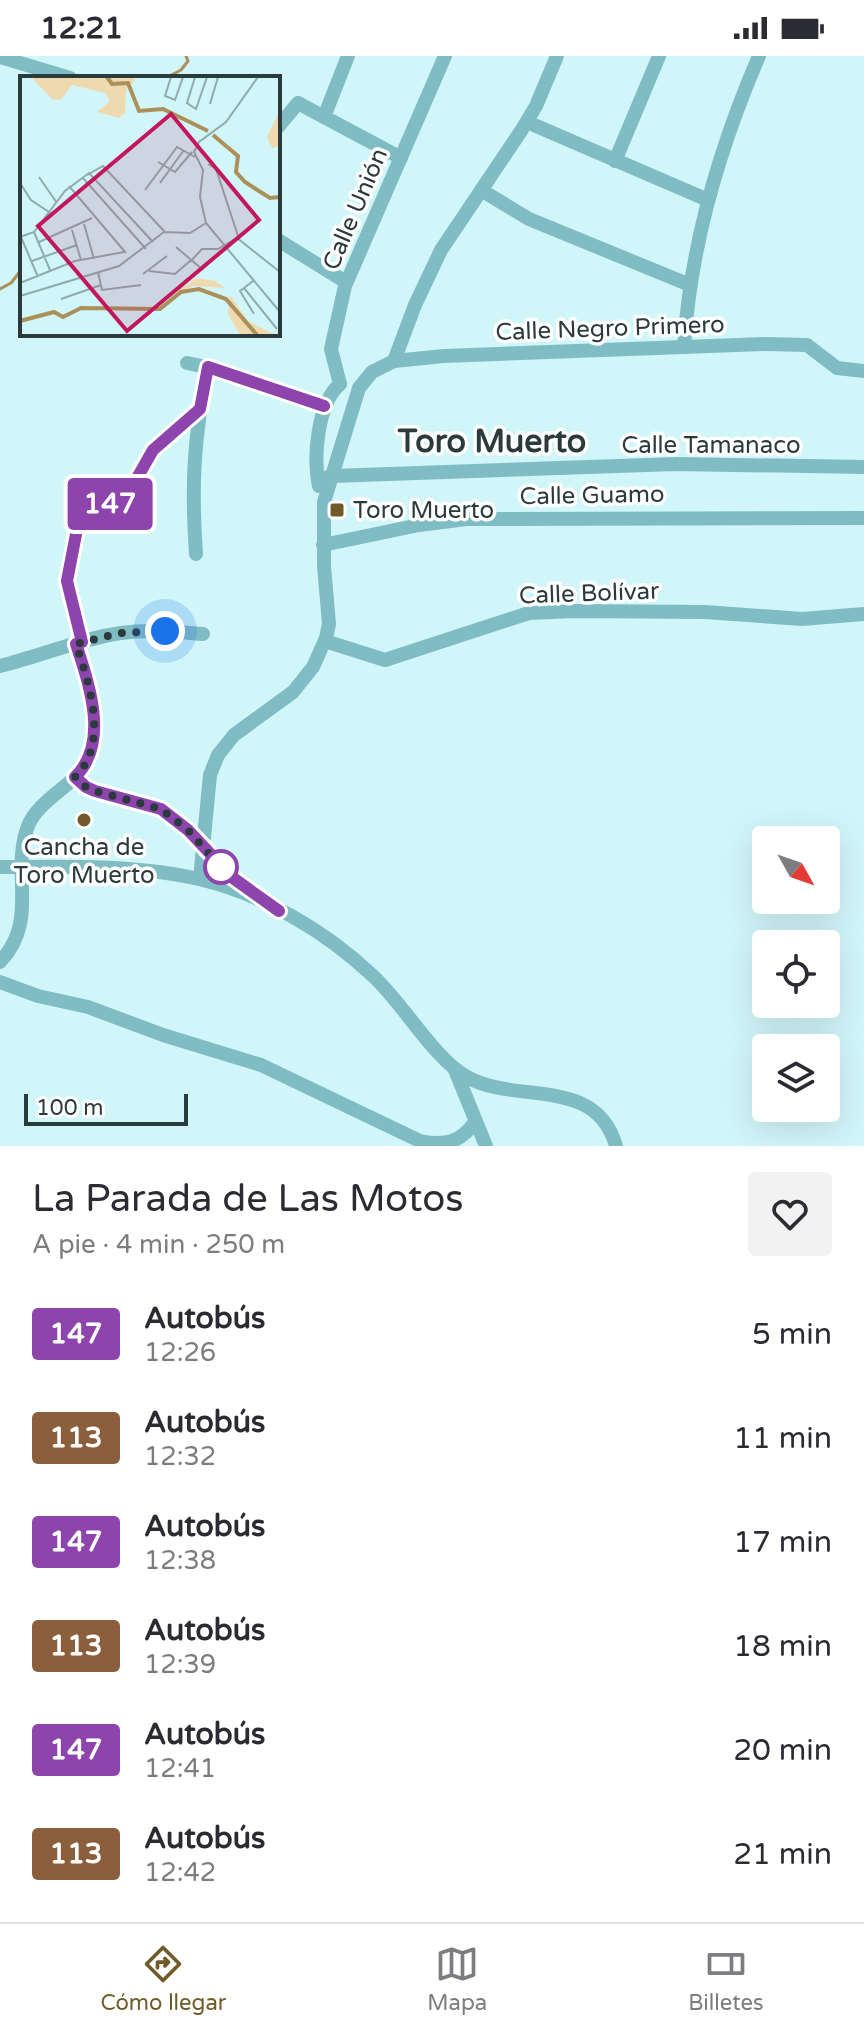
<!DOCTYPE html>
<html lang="es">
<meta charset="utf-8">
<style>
:root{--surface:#fff;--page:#f2f2f3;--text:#2b2b33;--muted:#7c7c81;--line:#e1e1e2;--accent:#705a29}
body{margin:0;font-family:"Varela Round",sans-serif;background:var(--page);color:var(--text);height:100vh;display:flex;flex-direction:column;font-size:30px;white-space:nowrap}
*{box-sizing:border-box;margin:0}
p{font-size:26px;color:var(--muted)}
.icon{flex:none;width:44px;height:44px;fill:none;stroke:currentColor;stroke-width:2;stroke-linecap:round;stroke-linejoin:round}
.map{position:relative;height:1090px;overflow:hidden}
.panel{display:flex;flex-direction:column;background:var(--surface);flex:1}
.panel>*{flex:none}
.badge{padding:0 16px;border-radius:6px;font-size:28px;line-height:52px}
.needle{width:52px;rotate:130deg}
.tools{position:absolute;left:752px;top:770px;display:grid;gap:16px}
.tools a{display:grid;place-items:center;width:88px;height:88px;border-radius:8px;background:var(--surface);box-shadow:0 8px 32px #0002;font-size:40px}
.scale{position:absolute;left:24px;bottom:20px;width:164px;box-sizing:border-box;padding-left:8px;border:4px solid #2b3a3c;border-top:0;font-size:22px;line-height:28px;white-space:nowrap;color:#2b3a3c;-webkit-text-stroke:6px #fff;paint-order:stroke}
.you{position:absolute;width:40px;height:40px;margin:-20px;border:6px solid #fff;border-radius:50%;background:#1a73e8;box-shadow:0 0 0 12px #1a73e833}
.map>.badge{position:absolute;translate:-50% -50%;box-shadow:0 0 0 4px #fff}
.round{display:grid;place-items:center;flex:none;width:84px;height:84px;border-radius:8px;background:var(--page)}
.headline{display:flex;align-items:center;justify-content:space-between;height:136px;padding:0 32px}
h1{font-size:38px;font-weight:600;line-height:60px}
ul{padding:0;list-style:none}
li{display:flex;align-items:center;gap:24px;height:104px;padding:0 32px}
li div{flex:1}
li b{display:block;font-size:30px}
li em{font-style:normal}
li .badge{min-width:88px;font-weight:700;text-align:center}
.status{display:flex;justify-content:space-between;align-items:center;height:56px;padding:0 40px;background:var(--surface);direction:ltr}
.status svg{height:22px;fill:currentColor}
.dock{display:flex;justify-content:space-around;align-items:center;height:112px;border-top:2px solid var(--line);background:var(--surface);font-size:22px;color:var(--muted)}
.dock a{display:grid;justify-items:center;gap:4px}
.dock .on{color:var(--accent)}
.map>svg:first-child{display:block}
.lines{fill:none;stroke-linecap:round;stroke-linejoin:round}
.stream{stroke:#ab9059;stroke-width:3}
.minor{stroke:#80bcc3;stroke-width:14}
.line-casing{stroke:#fff;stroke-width:18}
.line{stroke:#8e44ad;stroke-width:12}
.walk{stroke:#2b3a3c;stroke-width:8;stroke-dasharray:0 14.4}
.poi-dot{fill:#705a29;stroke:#fff;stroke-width:3}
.stop-dot{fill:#fff;stroke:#8e44ad;stroke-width:4}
.labels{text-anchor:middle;stroke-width:7;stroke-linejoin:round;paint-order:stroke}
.street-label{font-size:24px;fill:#2b3a3c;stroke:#fff}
.poi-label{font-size:24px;fill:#2b3a3c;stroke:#fff;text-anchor:start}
.district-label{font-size:32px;font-weight:bold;fill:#2b3a3c;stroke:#fff}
.inset-river{fill:none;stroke:#ab9059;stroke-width:4}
.inset-road{fill:none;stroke:#8fabae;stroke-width:2}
.view{fill:#c2185b;fill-opacity:0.15;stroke:#c2185b;stroke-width:4}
.inset-edge{fill:none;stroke:#2b3a3c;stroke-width:4}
</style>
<div class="status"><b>12:21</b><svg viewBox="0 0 49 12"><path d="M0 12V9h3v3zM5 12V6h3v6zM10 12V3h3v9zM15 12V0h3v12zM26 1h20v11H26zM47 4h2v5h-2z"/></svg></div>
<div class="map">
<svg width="864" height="1090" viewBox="0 0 864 1090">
<rect width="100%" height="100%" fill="#d1f6fa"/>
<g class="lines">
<!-- stream -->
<g class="stream">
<path d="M166,22l15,-8 7,-9 -2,-5"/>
<path d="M0,233l11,-6 11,-14"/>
</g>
<!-- minor -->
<g class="minor">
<path d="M0,1l70,21"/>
<path d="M324,61l24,-61"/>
<path d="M527,66l181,78"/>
<path d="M278,71l20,-24 103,55"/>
<path d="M615,105l44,-105"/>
<path d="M481,134l48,29 161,66"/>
<path d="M278,184l68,42"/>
<path d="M684,291c6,-100 35,-198 75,-291"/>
<path d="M394,305l21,-56 26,-55 80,-119 15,-25 21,-50"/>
<path d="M187,307l29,6 108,37"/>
<path d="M340,328l-9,-35 14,-63 100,-230"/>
<path d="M318,424l14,-4 344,-12 188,3"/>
<path d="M319,430c-6,-28 -2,-82 21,-102"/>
<path d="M323,489l96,-20 47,-6 398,-1"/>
<path d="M196,498c-5,-71 -2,-118 12,-187"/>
<path d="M325,585l60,19 144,-47 45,-2 131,1 97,7 62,-5"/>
<path d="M82,586l-15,-61 10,-52 18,-22 30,-8 23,-43 52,-47"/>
<path d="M0,610c40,-10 80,-27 121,-33 28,-4 55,-1 82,1"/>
<path d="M75,721l11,10 9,4 66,18 27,21 32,37 30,25"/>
<path d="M0,811c66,0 134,-3 199,12 64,15 126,52 173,96 31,28 62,84 95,102 50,28 129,-2 149,69"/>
<path d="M200,823l10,-104 8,-20 16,-20 59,-43 20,-25 13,-29 3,-14 -5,-58v-64l35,-114 13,-16 22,-11 50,-5 321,-12 42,1 30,23 27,3"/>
<path d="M0,906c40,-42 10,-89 28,-136 12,-30 56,-44 63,-73 9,-36 -4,-76 -15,-109"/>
<path d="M0,926l38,14 50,11 75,28 98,30 159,76c25,5 40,2 55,-19"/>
<path d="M455,1014l31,76"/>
</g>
</g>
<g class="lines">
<!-- line casing -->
<g class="line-casing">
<path id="line" d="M279,855l-46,-33 -45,-48 -27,-21 -66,-18 -9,-4 -11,-10c35,-34 14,-93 1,-133l6,-2 -15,-61 10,-52 18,-22 30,-8 28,-49 47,-41 8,-42 116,39"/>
</g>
<!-- line -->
<use href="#line" class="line"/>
<!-- walk -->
<path class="walk" d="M165,575l-45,2 -44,11c13,40 34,99 -1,133l11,10 9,4 66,18 27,21 33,37"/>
</g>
<!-- markers -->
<g class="poi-dot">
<rect x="329" y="446" width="16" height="16" rx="4"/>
<circle cx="84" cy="764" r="8"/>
</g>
<circle class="stop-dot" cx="221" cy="811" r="16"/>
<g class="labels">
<!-- street labels -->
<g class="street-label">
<text transform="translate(355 153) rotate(-67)" y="8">Calle Unión</text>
<text transform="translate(610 272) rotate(-2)" y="8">Calle Negro Primero</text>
<text x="711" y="397">Calle Tamanaco</text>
<text transform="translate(592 439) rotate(-1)" y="8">Calle Guamo</text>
<text transform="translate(589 537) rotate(-2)" y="8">Calle Bolívar</text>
</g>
<!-- poi labels -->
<g class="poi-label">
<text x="353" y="462">Toro Muerto</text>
<text x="84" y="799" text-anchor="middle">Cancha de<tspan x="84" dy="28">Toro Muerto</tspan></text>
</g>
<!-- district labels -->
<g class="district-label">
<text x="492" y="396">Toro Muerto</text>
</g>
</g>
<!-- overview -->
<g transform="translate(20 20)">
<rect width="260" height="260" fill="#d1f6fa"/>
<path d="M11,1h103l1,3 -9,10 -1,23 -6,5 -22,-6 13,-11 -5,-8 -33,-8 -10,14 -9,1zM260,34v36l-8,2 -5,-11zM177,202l18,3 10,7 -31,-2 -21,7zM210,219l18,26 27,14h-35l-12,-21z" fill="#efdab0"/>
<path class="inset-river" d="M87,1l5,7 16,-1 11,28 24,-2 45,22M193,59l25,21 -2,16 9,10 25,16 10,-1M0,245l34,-9 9,5 18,-9 79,1 21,-17 18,-3 27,10 31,36"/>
<path class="inset-road" d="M151,1l-6,19 10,4 8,-23M175,1l-8,26 9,6 11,-32M238,1l-32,45 -27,20 -5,10 9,18 -3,27 6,26 74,89M190,28l8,-27M138,86l17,10 17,-20M188,88l8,5 23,70M67,99l16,-9 62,66M19,101l18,26M63,102l63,71M0,107l11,17 21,14M140,107l24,-33M49,110l57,67M125,114l32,-43 18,10M64,148l10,35M52,154l9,30M14,156l16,38M0,161l14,-5 31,-41 24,-18 64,69M1,161l17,40M19,166l53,-24M156,171l27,23M12,185l45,-16M170,186l12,-13h16l19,-11 43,34M129,195l26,3 15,-13M78,196l4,18 39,-5M123,198l24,-18M233,205l-13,10 14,23M0,207l55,-22 49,-9M224,212l33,41M0,220l99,-30 45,-34 26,1 16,-10M41,223l40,-14"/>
<path class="view" d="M151,38l88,106 -132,111 -89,-105z"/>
<rect width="260" height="260" class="inset-edge"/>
</g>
</svg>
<div class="tools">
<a><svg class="needle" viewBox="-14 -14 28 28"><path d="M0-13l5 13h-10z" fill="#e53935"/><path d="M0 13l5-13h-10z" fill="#7c7c81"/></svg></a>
<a><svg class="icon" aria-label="locate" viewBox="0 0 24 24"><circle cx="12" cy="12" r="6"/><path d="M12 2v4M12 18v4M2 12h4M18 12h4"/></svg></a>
<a><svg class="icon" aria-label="layers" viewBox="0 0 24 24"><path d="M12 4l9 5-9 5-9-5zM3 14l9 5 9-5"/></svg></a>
</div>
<div class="scale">100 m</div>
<div class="you" style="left:165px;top:575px"></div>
<b class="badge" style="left:110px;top:448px;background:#8e44ad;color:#fff">147</b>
</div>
<section class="panel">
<div class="headline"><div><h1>La Parada de Las Motos</h1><p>A pie · 4 min · 250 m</p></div><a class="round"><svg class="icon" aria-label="heart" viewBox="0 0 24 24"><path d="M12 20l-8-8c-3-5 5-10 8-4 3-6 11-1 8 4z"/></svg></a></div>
<ul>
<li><span class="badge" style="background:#8e44ad;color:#fff">147</span><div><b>Autobús</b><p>12:26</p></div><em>5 min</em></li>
<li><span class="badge" style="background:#8b5e3c;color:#fff">113</span><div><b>Autobús</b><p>12:32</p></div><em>11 min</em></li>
<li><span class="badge" style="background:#8e44ad;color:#fff">147</span><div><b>Autobús</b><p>12:38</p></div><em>17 min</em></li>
<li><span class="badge" style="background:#8b5e3c;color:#fff">113</span><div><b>Autobús</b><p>12:39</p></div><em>18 min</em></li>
<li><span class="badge" style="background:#8e44ad;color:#fff">147</span><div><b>Autobús</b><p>12:41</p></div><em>20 min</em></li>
<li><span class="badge" style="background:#8b5e3c;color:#fff">113</span><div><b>Autobús</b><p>12:42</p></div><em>21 min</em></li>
</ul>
</section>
<nav class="dock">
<a class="on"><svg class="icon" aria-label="directions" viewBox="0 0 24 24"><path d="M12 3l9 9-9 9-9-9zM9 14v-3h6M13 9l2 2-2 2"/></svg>Cómo llegar</a>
<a><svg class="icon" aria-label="map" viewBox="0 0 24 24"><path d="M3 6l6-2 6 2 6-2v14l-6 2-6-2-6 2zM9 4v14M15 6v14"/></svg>Mapa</a>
<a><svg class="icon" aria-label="tickets" viewBox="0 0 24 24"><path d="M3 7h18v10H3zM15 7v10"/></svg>Billetes</a>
</nav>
